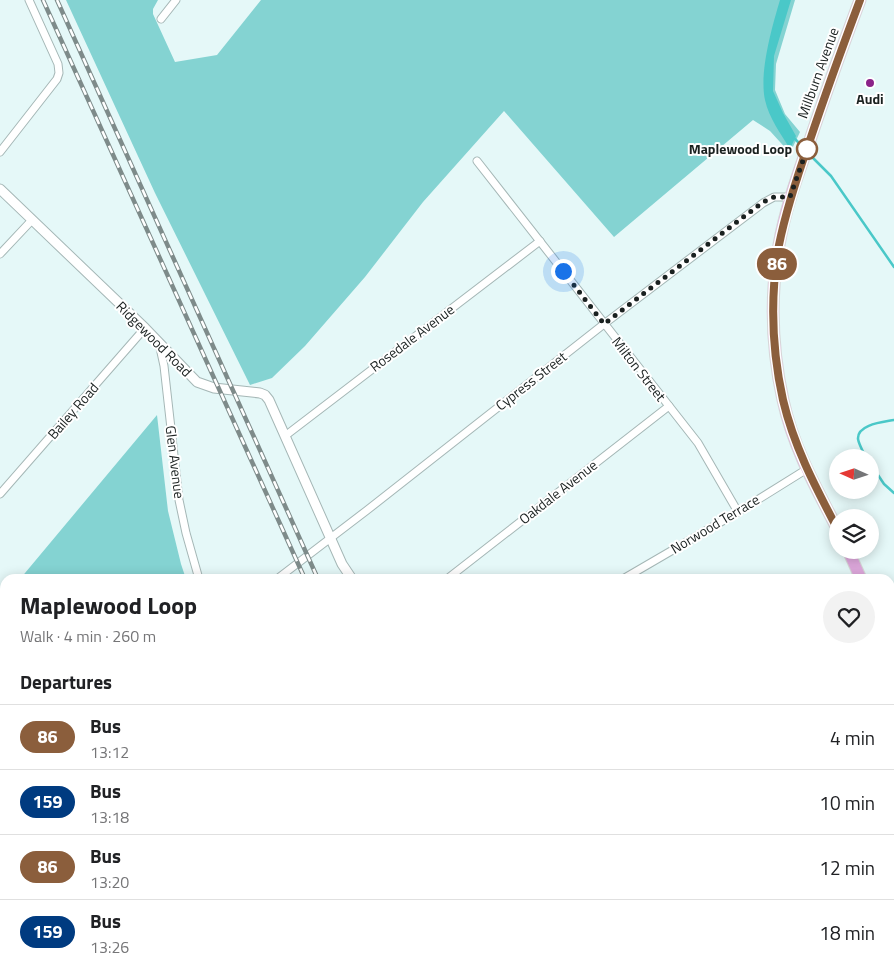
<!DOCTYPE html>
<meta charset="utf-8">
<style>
:root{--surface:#fff;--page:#f2f2f2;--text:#202124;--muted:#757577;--line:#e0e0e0}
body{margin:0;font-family:"Titillium Web",sans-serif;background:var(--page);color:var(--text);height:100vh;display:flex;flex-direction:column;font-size:19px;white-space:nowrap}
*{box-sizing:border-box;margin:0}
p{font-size:16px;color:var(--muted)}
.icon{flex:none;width:28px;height:28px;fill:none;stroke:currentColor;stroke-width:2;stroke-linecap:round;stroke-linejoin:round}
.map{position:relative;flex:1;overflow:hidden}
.panel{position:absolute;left:0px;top:574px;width:895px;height:401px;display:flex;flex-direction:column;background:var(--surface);border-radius:15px 15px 0 0;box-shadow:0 2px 12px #0003}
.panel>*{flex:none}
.badge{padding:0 10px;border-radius:16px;font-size:18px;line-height:32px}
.needle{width:32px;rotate:273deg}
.fabs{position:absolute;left:829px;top:449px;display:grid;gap:10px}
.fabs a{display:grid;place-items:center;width:50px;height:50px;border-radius:50%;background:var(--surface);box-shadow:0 2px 12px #0003;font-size:25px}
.you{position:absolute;width:25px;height:25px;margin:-12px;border:4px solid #fff;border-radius:50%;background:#1a73e8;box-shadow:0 0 0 8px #1a73e833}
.map>.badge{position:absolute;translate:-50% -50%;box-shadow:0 0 0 2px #fff}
h2{padding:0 20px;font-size:19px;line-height:45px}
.round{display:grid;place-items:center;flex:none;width:52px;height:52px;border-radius:26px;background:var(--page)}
.overview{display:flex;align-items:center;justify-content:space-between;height:85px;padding:0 20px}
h1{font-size:24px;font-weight:700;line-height:38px}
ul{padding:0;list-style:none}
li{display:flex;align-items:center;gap:15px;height:65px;padding:0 20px;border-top:1px solid var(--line)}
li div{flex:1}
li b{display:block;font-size:19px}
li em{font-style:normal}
li .badge{min-width:55px;font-weight:700;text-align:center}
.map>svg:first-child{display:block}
.green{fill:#84d3d2}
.water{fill:#4ac8c8}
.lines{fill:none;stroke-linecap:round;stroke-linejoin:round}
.stream{stroke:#4ac8c8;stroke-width:2.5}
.minor-casing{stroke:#a5b7b6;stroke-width:9}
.tertiary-casing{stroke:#a5b7b6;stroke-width:11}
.primary-casing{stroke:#d6d7d7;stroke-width:13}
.minor{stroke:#fff;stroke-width:7}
.tertiary{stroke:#fff;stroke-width:9}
.primary{stroke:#dea8dc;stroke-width:11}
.rail-casing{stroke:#7e8b8a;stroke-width:4.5}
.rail{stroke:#fff;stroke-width:2.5;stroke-dasharray:8;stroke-linecap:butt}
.line-casing{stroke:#fff;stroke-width:11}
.line{stroke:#8b5e3c;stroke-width:8}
.walk{stroke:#1a2120;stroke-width:5;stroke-dasharray:0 9}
.poi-dot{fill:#8b2389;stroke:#fff;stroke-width:2}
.stop-dot{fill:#fff;stroke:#8b5e3c;stroke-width:2.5}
.labels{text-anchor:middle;stroke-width:4;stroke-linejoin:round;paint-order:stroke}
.street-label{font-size:14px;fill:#1a2120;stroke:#fff}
.poi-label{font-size:14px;font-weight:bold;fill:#1a2120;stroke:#fff}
.stop-label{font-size:14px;font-weight:bold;fill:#1a2120;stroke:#fff;text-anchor:end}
</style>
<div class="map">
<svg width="894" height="974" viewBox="0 0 894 974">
<rect width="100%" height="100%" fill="#e5f8f8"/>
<!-- green -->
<g class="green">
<path d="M66,0h92l-5,9v5l22,48 42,-7 44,-55h534l-19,64 -1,26 10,24 15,18 -10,21 -20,-22 -17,-11 -139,117 -110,-126 -81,91 -58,75 -60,69 -33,32 -22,7 -95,-192z"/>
<path d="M157,415l11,96 13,53 5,15h-166z"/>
</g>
<!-- water -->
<path class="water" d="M780,0h11l-17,56 -1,35 10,22 13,23 -6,13c-9,-15 -21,-31 -25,-49 -6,-28 7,-73 15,-100z"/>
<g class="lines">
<!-- stream -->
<g class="stream">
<path d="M794,138l10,10"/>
<path d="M809,154l22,22 63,91"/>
<path d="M866,458c-2,-5 -7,-13 -8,-19 -1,-15 26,-17 36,-19"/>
<path d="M870,463l14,21 10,9"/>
</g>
<!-- minor casing -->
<g class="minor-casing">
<g id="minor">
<path d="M161,19l15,-19"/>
<path d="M0,152l57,-73 2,-6 -1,-9 -29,-64"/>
<path d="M477,161l221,282 40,69"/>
<path d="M0,254l32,-34"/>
<path d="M159,343l5,23 15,134 7,33 13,46"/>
<path d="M285,436l255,-195"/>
<path d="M0,494l145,-166"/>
<path d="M277,579l89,-68 238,-187 159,-121 11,-6h17"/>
<path d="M447,579l222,-173"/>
<path d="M623,579l115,-67 69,-43"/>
<path d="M0,681l5,4"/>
<path d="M890,756h4"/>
<path d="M0,875l5,-7"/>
<path d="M364,970l5,4"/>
<path d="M449,970l1,4"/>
<path d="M164,974l3,-4"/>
<path d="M539,974l3,-4"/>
<path d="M685,974l3,-4"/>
</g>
</g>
<!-- tertiary casing -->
<g class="tertiary-casing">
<g id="tertiary">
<path d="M0,189l145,139 52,54 17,6 46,5 5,2 4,5 73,164 10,15"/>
<path d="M890,896h4"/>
<path d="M890,907h4"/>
</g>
</g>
<!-- primary casing -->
<g class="primary-casing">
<g id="primary">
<path d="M838,530c-22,-42 -45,-83 -55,-130 -11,-50 -13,-104 -4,-155 6,-35 18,-68 30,-102 16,-48 33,-95 51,-143"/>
<path d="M848,550l13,29"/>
<path d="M890,663l4,14"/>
</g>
</g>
<!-- minor -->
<use href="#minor" class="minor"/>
<!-- tertiary -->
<use href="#tertiary" class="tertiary"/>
<!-- primary -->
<use href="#primary" class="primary"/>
<!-- rail casing -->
<g class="rail-casing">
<g id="rail">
<path d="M43,0l262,579"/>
<path d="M57,0l261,579"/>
<path d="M477,970l1,4"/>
</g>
</g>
<!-- rail -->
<use href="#rail" class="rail"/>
</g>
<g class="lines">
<!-- line casing -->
<g class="line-casing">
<path id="line" d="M838,530c-22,-42 -44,-83 -55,-130 -11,-50 -13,-104 -4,-155 7,-35 18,-68 30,-102 16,-48 33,-95 51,-143"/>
</g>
<!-- line -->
<use href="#line" class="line"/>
<!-- walk -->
<path class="walk" d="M563,271l41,53 159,-122 11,-5h16l17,-48"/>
</g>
<!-- markers -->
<circle class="poi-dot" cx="870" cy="83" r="5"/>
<circle class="stop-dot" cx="807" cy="149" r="10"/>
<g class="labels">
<!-- street labels -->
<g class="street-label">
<text transform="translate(818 73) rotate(-70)" y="5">Millburn Avenue</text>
<text transform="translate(412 338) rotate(-37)" y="5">Rosedale Avenue</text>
<text transform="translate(154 339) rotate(45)" y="5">Ridgewood Road</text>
<text transform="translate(639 369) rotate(52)" y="5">Milton Street</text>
<text transform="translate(531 381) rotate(-38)" y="5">Cypress Street</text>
<text transform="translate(73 411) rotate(-49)" y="5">Bailey Road</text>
<text transform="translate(175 462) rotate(83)" y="5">Glen Avenue</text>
<text transform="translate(558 492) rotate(-38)" y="5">Oakdale Avenue</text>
<text transform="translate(715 524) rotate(-31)" y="5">Norwood Terrace</text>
</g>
<!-- poi labels -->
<g class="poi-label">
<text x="870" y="104">Audi</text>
</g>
<!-- stop labels -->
<g class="stop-label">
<text x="792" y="154">Maplewood Loop</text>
</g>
</g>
</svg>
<div class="fabs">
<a><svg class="needle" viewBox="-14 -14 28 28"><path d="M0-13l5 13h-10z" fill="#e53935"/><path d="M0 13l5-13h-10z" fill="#757577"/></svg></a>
<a><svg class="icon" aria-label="layers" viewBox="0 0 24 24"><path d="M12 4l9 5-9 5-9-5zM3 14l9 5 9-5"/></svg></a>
</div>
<div class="you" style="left:563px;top:271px"></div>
<b class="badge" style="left:777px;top:264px;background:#8b5e3c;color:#fff">86</b>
<section class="panel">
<div class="overview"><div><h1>Maplewood Loop</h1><p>Walk · 4 min · 260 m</p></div><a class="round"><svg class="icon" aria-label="heart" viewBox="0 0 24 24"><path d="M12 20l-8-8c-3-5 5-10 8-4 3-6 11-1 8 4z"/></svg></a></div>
<h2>Departures</h2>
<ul>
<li><span class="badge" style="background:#8b5e3c;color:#fff">86</span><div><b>Bus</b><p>13:12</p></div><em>4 min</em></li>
<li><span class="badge" style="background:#003b80;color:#fff">159</span><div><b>Bus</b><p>13:18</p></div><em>10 min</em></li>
<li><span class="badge" style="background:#8b5e3c;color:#fff">86</span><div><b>Bus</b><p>13:20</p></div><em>12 min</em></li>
<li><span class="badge" style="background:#003b80;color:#fff">159</span><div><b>Bus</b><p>13:26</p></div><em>18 min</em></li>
</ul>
</section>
</div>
